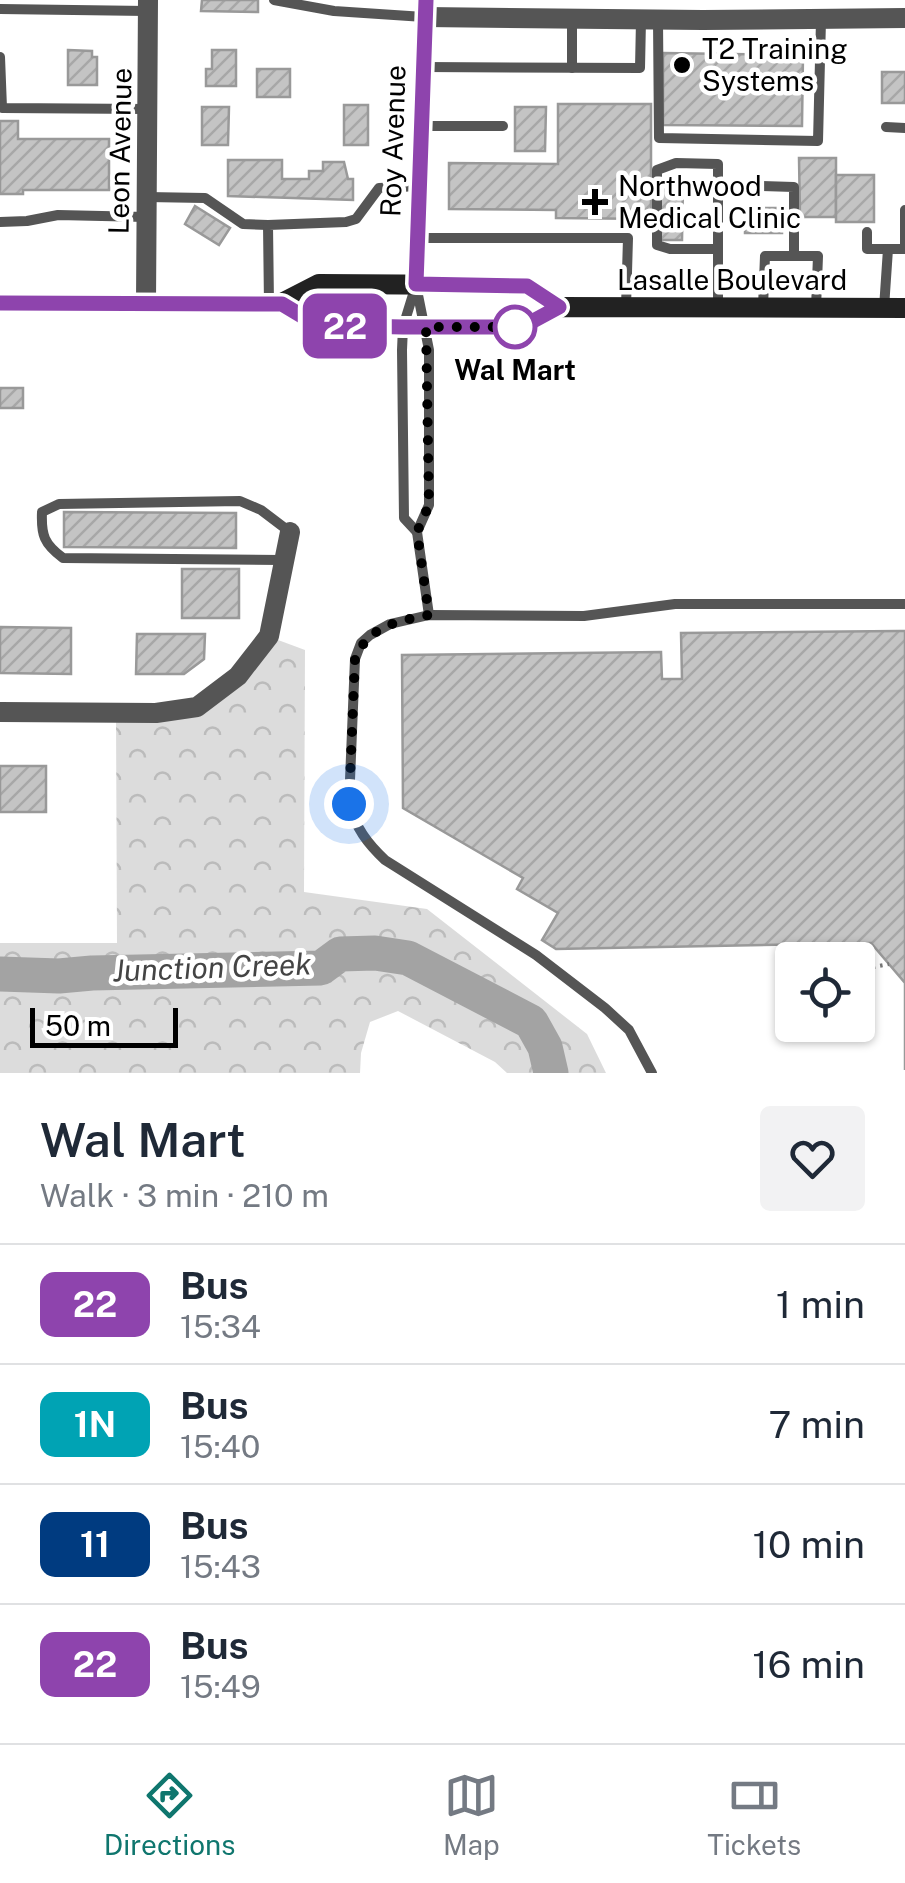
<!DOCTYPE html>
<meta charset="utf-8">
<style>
:root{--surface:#fff;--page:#f2f2f3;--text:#1f2937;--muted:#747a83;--line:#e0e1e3;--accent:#0f766e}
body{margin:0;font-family:"Public Sans",sans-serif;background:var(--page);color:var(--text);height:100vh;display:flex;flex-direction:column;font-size:38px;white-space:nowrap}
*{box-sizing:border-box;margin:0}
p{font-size:32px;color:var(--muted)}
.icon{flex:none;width:55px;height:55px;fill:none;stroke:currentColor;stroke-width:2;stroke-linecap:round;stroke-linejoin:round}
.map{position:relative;height:1073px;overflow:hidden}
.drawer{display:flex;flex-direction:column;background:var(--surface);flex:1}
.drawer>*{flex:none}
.badge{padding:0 20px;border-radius:15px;font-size:35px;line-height:65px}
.fabs{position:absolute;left:775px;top:942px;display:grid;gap:20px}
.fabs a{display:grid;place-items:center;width:100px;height:100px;border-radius:10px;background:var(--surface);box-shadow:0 2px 8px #0004;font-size:50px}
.scale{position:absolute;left:30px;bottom:25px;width:148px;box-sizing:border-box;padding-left:10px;border:5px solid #000;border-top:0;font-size:28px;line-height:35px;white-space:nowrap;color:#000;-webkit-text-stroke:8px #fff;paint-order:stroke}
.you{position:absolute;width:50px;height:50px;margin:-25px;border:8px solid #fff;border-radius:50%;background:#1a73e8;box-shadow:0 0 0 15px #1a73e833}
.map>.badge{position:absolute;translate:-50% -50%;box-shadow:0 0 0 5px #fff}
.round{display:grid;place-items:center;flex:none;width:105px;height:105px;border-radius:10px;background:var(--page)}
.summary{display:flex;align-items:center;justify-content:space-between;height:170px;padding:0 40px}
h1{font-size:48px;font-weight:600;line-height:75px}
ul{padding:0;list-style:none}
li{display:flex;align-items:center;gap:30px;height:120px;padding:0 40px;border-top:2px solid var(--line)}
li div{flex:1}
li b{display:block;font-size:38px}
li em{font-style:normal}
li .badge{min-width:110px;font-weight:700;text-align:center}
.tab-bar{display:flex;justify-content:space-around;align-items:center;height:140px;border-top:2px solid var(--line);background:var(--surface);font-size:28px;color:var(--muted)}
.tab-bar a{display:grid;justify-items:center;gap:5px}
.tab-bar .active{color:var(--accent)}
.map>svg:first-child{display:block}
.forest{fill:url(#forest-crowns)}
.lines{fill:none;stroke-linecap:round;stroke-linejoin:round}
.river{stroke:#a3a3a3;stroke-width:35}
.building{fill:url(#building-hatch);stroke:#999;stroke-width:2.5}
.path{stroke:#777;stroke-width:4;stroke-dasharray:2.5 5;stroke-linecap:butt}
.service{stroke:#555;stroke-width:10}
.minor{stroke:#555;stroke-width:20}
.secondary{stroke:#222;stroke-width:20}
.line-casing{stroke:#fff;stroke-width:22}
.line{stroke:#8e44ad;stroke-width:15}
.walk{stroke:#000;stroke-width:10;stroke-dasharray:0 18}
.poi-dot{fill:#000;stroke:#fff;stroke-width:4}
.stop-dot{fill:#fff;stroke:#8e44ad;stroke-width:5}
.labels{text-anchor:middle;stroke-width:9;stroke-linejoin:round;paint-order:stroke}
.poi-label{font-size:28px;fill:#000;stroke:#fff;text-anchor:start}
.street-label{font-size:28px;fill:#000;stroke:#fff}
.stop-label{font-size:28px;font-weight:bold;fill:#000;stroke:#fff}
.water-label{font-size:30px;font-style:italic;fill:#444;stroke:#fff}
</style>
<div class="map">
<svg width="905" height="1073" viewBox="0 0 905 1073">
<defs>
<pattern id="forest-crowns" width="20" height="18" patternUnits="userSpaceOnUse" patternTransform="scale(2.5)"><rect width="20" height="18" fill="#dcdcdc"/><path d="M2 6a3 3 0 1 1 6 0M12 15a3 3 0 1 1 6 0" fill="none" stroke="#bbb"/></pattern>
<pattern id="building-hatch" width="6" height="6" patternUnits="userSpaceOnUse" patternTransform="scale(2.5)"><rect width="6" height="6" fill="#c4c4c4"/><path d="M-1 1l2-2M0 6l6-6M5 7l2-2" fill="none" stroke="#a7a7a7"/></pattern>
</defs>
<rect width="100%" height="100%" fill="#fff"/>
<!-- forest -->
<path class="forest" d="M270,637l35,13 -1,242 123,17 160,125 19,39h-99l-12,-11 -97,-51 -28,11 -9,31 -1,20h-360v-130h117l-1,-228 61,-1z"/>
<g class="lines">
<!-- river -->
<path class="river" d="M0,974l59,2 33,-3 229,-5 19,-14 35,-1 33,5 123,64 14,25 6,26"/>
</g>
<!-- building -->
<g class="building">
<path d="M202,0h56v12l-57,-1z"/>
<path d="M68,50l24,1v6h5v28h-29z"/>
<path d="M212,50h24v36h-30v-17h6z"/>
<path d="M663,53l140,2 -1,71 -139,-1z"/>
<rect x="257" y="69" width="33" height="28"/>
<rect x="882" y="72" width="23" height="31"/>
<path d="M558,104h93v115l-95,-1v-8l-107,-1v-46l109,1z"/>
<rect x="344" y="105" width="24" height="40"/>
<path d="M202,107h27l-1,38h-26z"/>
<path d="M515,107h31l-1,44h-30z"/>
<path d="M0,121h18v18h91v51h-86v4h-23z"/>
<path d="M799,158h37v59h-36z"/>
<path d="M228,160h54v19h27v-8h14v-9h21l4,17h5v21l-125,-4z"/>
<rect x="836" y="175" width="38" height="47"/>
<path d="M660,185h23l-1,55h-23z"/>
<path d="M195,206l35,22 -11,17 -34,-21z"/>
<rect x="745" y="208" width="37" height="25"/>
<rect x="0" y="388" width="23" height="20"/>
<path d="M64,512l172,1v35l-172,-1z"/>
<rect x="182" y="569" width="57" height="49"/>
<path d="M0,627l71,1v46l-71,-1z"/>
<path d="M899,631h6v439v-87l-34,-40 -315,6 -14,-9 16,-27 -41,-24 6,-11 -120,-70 -1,-153 259,-3 1,27h20l-1,-46z"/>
<path d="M137,634h68l-1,25 -20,15h-48z"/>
<rect x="0" y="766" width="46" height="46"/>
</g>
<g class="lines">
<!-- path -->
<path class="path" d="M858,970l31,-6"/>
<!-- service -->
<g class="service">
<path d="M274,0l60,11 90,6"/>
<path d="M0,9l147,2"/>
<path d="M572,19v49"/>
<path d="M658,20l1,118 159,3 3,-121"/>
<path d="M0,57l2,51 145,1"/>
<path d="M423,67l217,1 1,-48"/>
<path d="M422,126h81"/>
<path d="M886,127l19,1"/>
<path d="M758,186l36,1v69"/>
<path d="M147,197l58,1 38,26 25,1"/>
<path d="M0,222l27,-1 31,-6 88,2"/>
<path d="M867,232v17h21"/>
<path d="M417,238h211l-2,69"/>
<path d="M416,285l13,65v155l-12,27 12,83"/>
<path d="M416,285l-13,42 -1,23 2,168 13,14"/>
<path d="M269,304l-1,-79 78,-3 10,-3 23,-31 40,-2"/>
<path d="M718,307v-143l-42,-1 -19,7v75l13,4h48"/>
<path d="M763,307l2,-51h53l-2,52"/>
<path d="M884,308l4,-59h17v-39"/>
<path d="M282,560l-219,-2c-19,-14 -22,-23 -21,-46l17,-8 181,-3 21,9 29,22"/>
<path d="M652,1073l-23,-43 -24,-22 -69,-53 -151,-95c-18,-17 -29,-32 -36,-56l6,-145 6,-16 9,-8 20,-11 39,-9 155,1 91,-12h230"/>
</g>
<!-- minor -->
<g class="minor">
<path d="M425,17l278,3 202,-2"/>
<path d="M416,284l10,-284"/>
<path d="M146,303l2,-303"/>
<path d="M0,712l156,1 41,-6 41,-31 31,-40 21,-104"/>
</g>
<!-- secondary -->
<g class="secondary">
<path d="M0,303h282l37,-19 164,1 44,1 32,21"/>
<path d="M282,303l35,22 86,2h119l37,-20 346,1"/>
</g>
</g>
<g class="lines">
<!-- line casing -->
<g class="line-casing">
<path id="line" d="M0,303l282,1 35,21 86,2h119l37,-20 -32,-21 -111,-2 10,-284"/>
</g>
<!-- line -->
<use href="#line" class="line"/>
<!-- walk -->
<path class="walk" d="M349,804l6,-145c13,-33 43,-38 74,-44l-12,-83 12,-27 -3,-178h96h-7"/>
</g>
<!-- markers -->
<g class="poi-dot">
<circle cx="682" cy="65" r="10"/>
<path d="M590 187h10v10h10v10h-10v10h-10v-10h-10v-10h10z"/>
</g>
<circle class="stop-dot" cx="515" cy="327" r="20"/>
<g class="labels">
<!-- poi labels -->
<g class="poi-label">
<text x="702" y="59">T2 Training<tspan x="702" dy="32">Systems</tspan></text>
<text x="618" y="196">Northwood<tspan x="618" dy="32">Medical Clinic</tspan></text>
</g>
<!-- street labels -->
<g class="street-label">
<text transform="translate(393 141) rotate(-88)" y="10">Roy Avenue</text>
<text transform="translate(120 151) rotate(-89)" y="10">Leon Avenue</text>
<text x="732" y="290">Lasalle Boulevard</text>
</g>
<!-- stop labels -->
<g class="stop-label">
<text x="515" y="380">Wal Mart</text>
</g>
<!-- water labels -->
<g class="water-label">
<text transform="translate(212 968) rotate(-2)" y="10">Junction Creek</text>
</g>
</g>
</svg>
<div class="fabs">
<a><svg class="icon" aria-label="locate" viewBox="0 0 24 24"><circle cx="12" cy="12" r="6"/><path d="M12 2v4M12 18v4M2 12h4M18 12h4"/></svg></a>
</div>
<div class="scale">50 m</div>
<div class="you" style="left:349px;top:804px"></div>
<b class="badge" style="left:345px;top:326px;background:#8e44ad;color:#fff">22</b>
</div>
<section class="drawer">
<div class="summary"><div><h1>Wal Mart</h1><p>Walk · 3 min · 210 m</p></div><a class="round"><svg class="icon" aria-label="heart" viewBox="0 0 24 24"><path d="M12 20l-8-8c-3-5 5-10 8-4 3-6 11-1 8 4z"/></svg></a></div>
<ul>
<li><span class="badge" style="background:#8e44ad;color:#fff">22</span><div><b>Bus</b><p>15:34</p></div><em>1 min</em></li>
<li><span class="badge" style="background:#00a3b4;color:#fff">1N</span><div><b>Bus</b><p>15:40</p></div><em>7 min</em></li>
<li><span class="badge" style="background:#003b80;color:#fff">11</span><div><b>Bus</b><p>15:43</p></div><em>10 min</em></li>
<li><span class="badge" style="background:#8e44ad;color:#fff">22</span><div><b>Bus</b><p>15:49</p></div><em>16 min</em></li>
</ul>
</section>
<nav class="tab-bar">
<a class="active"><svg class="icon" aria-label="directions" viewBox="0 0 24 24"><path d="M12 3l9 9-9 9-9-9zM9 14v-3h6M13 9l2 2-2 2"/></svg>Directions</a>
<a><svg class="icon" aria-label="map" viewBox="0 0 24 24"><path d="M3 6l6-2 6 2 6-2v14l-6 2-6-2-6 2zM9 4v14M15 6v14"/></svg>Map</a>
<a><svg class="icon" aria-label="tickets" viewBox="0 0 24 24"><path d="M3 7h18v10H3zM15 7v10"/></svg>Tickets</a>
</nav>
